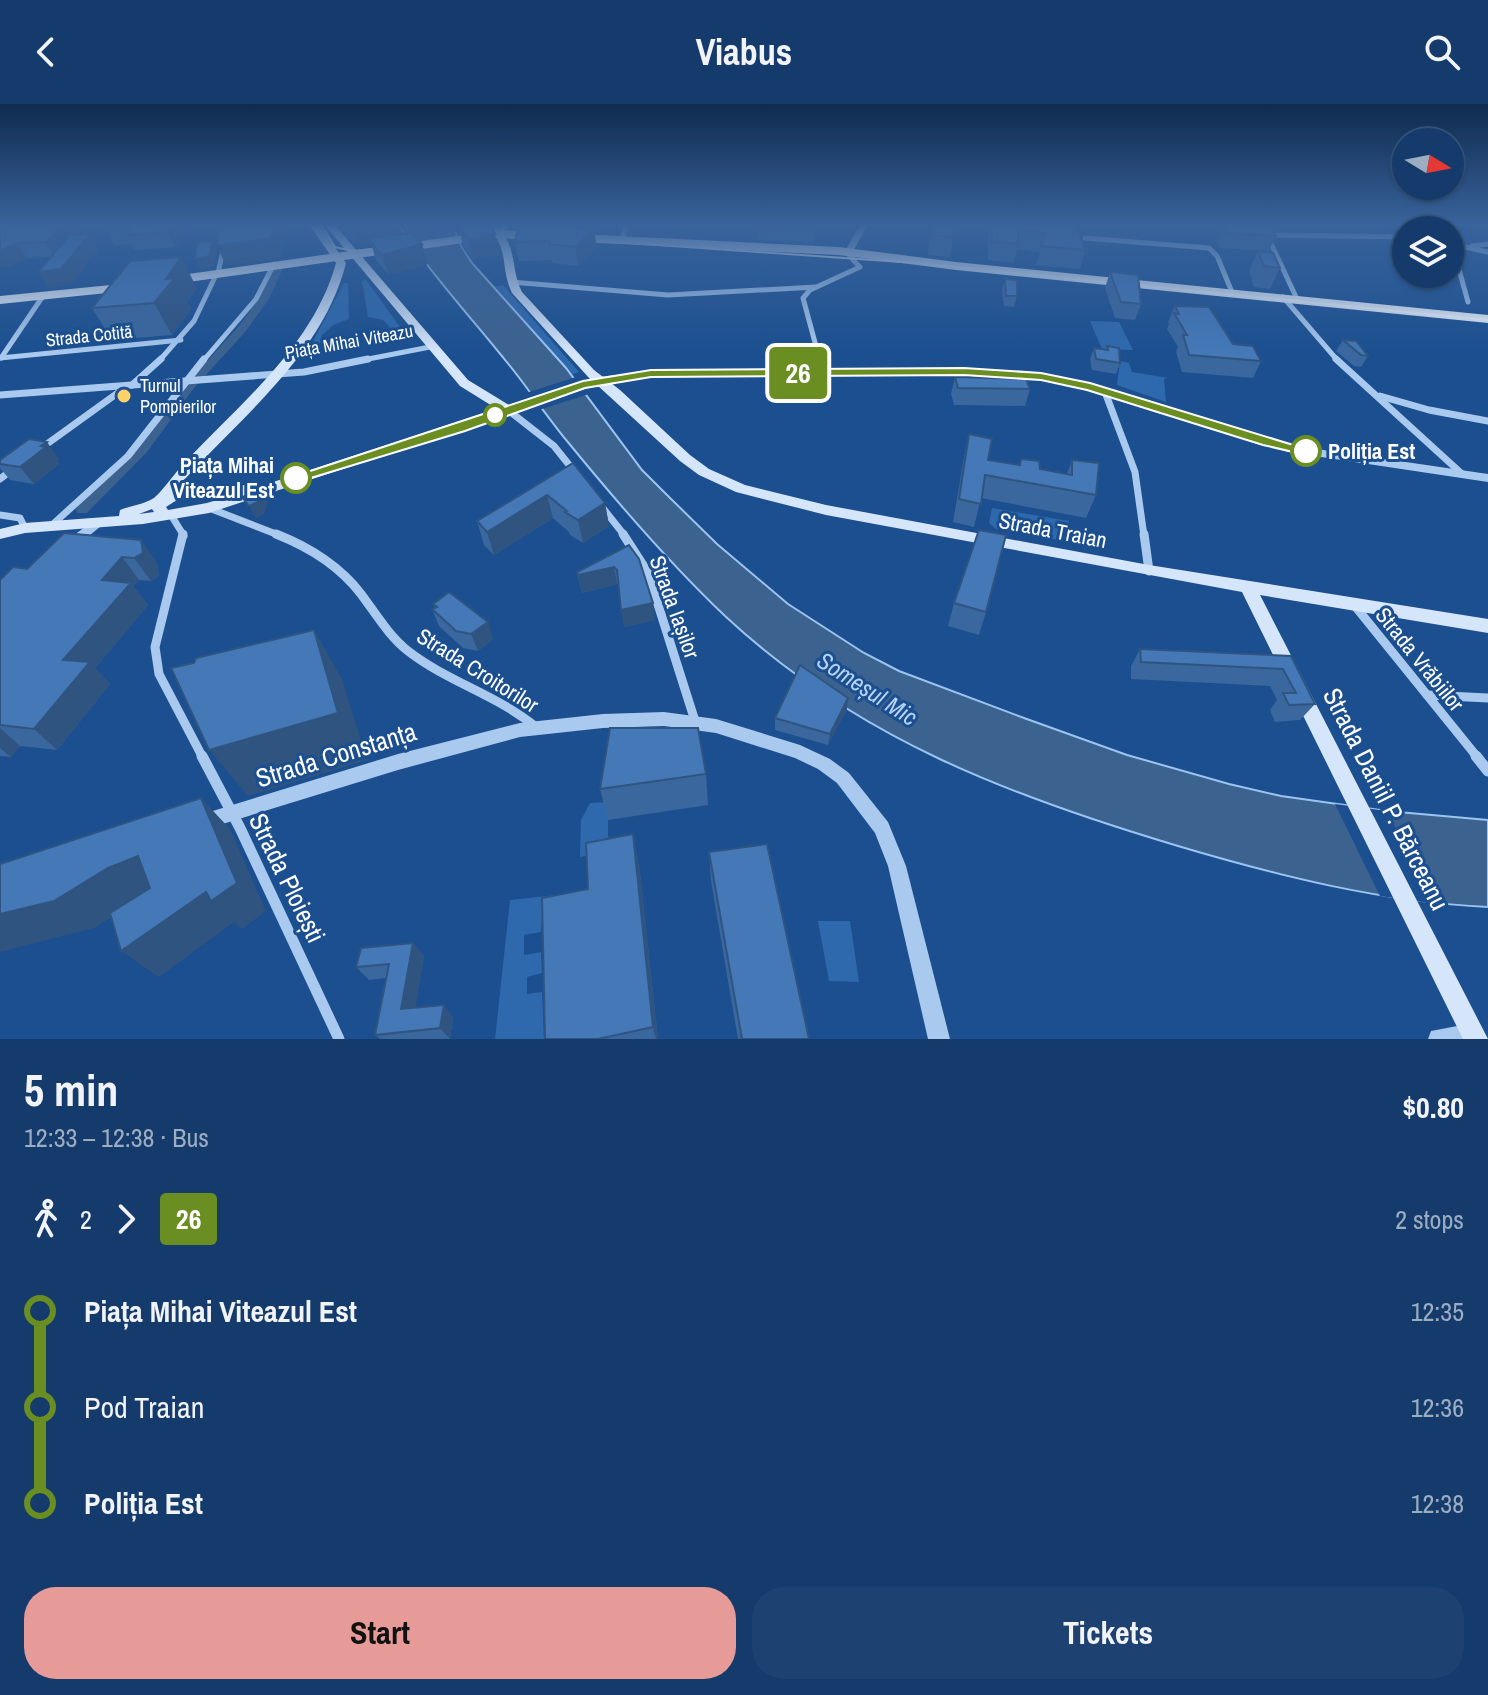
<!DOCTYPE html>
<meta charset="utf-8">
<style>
:root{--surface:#143b6b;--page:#1d4271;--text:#f1f3f6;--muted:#9dadc1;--line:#33557e;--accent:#e69b98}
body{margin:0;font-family:"Archivo Narrow",sans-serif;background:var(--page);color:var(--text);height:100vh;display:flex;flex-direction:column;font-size:30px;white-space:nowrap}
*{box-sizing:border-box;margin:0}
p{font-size:26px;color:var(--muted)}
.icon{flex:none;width:44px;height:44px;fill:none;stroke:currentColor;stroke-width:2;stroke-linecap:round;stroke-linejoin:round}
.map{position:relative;height:935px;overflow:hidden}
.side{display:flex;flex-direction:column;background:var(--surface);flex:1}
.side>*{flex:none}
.badge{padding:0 16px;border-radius:6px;font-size:28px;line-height:52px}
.needle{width:52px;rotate:100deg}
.buttons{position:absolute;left:1392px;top:24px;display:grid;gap:16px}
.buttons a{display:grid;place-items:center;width:72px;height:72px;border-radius:50%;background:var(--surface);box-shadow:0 2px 6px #0004,0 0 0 2px var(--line);font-size:40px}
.map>.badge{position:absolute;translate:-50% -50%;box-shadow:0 0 0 4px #fff}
.legs{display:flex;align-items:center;gap:12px;height:88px;padding:0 24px;font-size:26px}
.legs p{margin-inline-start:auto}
.headline{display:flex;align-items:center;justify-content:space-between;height:136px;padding:0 24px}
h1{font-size:44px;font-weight:700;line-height:60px}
.action{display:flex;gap:16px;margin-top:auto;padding:16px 24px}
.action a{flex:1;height:92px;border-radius:32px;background:var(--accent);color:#111;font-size:32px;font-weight:700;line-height:92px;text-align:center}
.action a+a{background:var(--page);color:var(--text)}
ul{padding:0 24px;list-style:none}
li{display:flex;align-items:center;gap:28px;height:96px;font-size:30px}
li i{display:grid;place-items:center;width:12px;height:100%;margin:0 10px;background:currentColor}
li i::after{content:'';width:20px;height:20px;margin:-10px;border:6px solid;border-radius:50%;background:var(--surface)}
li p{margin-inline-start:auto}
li:first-child i{background:linear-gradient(#0000 50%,currentColor 0)}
li:last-child i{background:linear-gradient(currentColor 50%,#0000 0)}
header{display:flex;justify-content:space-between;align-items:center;height:104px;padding:0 24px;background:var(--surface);font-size:36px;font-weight:700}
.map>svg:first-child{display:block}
.green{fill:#2e69ad}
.water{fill:#3c6290;stroke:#9cc4f0;stroke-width:2}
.pier{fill:#1b4f8f}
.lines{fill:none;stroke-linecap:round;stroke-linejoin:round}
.canal{fill:#3c6290;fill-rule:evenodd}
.minor-far3{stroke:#a9c9ee;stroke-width:5}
.minor-far2{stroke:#a9c9ee;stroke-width:7}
.minor-far1{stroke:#a9c9ee;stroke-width:9}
.minor{stroke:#a9c9ee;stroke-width:11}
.tertiary{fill:#a9c9ee;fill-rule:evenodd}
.secondary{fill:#d6e6fa;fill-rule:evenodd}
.primary{fill:#f0f6ff;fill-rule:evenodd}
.tram{stroke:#fff;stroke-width:2}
.wall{fill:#3a679d}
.shaded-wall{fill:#305480}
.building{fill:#4478b7;stroke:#305480;stroke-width:2}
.line-1{fill:#6b8e23;stroke:#fff;stroke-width:2}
.poi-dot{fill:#ffd166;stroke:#1b4f8f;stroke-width:3}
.stop-1-dot{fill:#fff;stroke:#6b8e23;stroke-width:4}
.labels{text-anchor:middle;stroke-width:6;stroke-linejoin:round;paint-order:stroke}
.far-street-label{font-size:18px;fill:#fff;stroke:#1b4f8f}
.far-poi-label{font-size:18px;fill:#fff;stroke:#1b4f8f;text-anchor:start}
.stop-label{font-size:22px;font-weight:bold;fill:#fff;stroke:#1b4f8f;text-anchor:start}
.street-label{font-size:22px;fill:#fff;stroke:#1b4f8f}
.water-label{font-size:24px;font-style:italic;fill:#b5d3f5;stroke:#1b4f8f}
.near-street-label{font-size:26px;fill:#fff;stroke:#1b4f8f}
</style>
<header><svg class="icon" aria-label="back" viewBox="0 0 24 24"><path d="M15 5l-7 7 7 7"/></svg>Viabus<svg class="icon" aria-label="search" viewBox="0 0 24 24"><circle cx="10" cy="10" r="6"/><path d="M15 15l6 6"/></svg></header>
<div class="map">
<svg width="1488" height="935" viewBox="0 0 1488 935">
<rect width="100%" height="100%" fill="#1b4f8f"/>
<!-- green -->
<g class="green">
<path d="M366,176l37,51 -14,1 1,-5 -7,-7 -15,-3 -6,-36z"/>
<path d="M344,179h4l1,36 -16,6 -12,11 2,6 -12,3z"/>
<path d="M503,181l76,87 -8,3 -78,-88z"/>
<path d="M1090,217l29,1 14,28 -31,-1z"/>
<path d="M1120,257l9,2 3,9 36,6 -4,1 2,23 -49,-17z"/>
<path d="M992,404l77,13 1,18 -6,2 -68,-12 -7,-6z"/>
<path d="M608,698v50l-28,5 1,-37 9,-17z"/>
<path d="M566,790v19l-24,5 -1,14 -17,3v20l17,-3 1,21 -15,4v17l15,-2 2,47h-49l15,-139z"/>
<path d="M818,817h32l9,61 -30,-1z"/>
</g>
<!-- water -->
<path class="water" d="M397,119h55l9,23 11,17 94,105 76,102 23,23 52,51 71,60 76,49 35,18 125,47 103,37 102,29 52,12 106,15 101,9v87c-106,-5 -209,-31 -310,-61 -168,-50 -322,-108 -453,-230 -57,-54 -109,-115 -158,-175 -19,-23 -35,-47 -53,-70 -39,-49 -83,-97 -117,-148z"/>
<!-- pier -->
<g class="pier">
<path d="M576,273l13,17 -50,16 -13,-17z"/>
<path d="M1335,700l52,7 49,93 -56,-8z"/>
</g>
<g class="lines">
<!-- canal -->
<path class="canal" d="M275,162l8,2 -14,31 -23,32 -52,57 -47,64 -60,61h-10l-1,-3 1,-3 62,-61 47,-62 52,-57 21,-28z"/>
<!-- minor-far3 -->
<g class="minor-far3">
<path d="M1085,134l124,10 8,8 15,36"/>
<path d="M621,137l7,-18"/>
<path d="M1451,140l37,8"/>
<path d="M1452,140l16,58"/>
<path d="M1472,142l16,-2"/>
<path d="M218,169l6,-27"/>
<path d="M511,178l157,13 148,-8"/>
<path d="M1283,193l55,64"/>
<path d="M1297,195l-28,-60 3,-4 134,2"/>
<path d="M0,254l181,-18"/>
<path d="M1,254l42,-62"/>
<path d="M159,257l35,-40 23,-48"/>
<path d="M203,257l53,-62 18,-35"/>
<path d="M358,257l72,-14"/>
<path d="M820,257l-17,-63 7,-8 50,-23 -7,-7"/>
</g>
<!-- minor-far2 -->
<g class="minor-far2">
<path d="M819,255l4,14"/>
<path d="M1336,255l125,114"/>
<path d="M132,281l29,-26"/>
<path d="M1105,288l30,80 9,64"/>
<path d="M0,291l304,-23 64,-13"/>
<path d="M1380,292l49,14 59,11"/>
<path d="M508,306l46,36 20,25"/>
<path d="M40,345l86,-62"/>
<path d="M0,375l13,-10"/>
<path d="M602,403l23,29"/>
<path d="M209,404l72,28"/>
<path d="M0,411l20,3 5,10"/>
<path d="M171,411l13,21"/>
<path d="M52,421l76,-69 76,-97"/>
</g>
<!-- minor-far1 -->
<g class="minor-far1">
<path d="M183,430l-28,113 4,27 44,84"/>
<path d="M276,430c33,13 63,31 85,60 15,20 28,42 47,57 40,31 89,44 128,76"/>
<path d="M623,430l25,39 47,148"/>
<path d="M1144,430l5,37"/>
<path d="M1355,502l123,152"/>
<path d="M1427,591l61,3"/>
</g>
<!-- minor -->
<g class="minor">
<path d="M202,652l38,72 99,211"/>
<path d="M1476,652l12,15"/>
</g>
<!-- tertiary -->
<g class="tertiary">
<path d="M485,119h8l6,6 5,-6h8l-13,14z"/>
<path d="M861,119h8l-17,30 5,7 -4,3 -9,-10z"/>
<path d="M934,264l107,6 53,11 195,60 199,29v8l-200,-30 -200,-62 -47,-10 -107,-6 -283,3 -52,6 -5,-3 5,-3 52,-6z"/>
<path d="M96,415l7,4 -2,3 -28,23h-10l-2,-3 2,-3z"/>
<path d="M664,608l52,7 84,26 30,14 19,14 39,49 18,44 44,173h-22l-40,-173 -13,-33 -38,-50 -19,-14 -23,-11 -79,-25 -52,-7 -61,2 -83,9 -122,33 -195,60 -6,-2 -3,-6 3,-6 6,-2 195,-60 122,-31 83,-9z"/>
<path d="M1473,919l8,3 3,8 -2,5h-54l3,-8z"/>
</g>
<!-- secondary -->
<path class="secondary" d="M308,119h10l28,40c-23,93 -110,158 -171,227l71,-5 6,4 245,-80 -37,-23 -137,-163h10l135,157 41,25 81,-26 -78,-86c-11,-23 -4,-39 -18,-59l5,-3 3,1c15,20 9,38 20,60l72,78 26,20 70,65 19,14 36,16 81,20 323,60 339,54v14l-228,-38 228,444h-25l-221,-447 -416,-77 -90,-23 -37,-17 -19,-14 -83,-76 -388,128 -66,11 -118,9 -25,6v-10l25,-6 94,-7 1,-6c10,-4 25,-6 34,-12 7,-5 24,-29 32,-37 56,-59 128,-117 150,-198zM230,392l-23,7 -39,7 -2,-3 11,-7zM152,405l2,3 -15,2z"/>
<!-- primary -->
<g class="primary">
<path d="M499,126l340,17 117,15 532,53v8l-532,-53 -117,-15 -340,-17 -332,47 -7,-4 7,-4z"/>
<path d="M131,179l7,4 -2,3 -136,14v-8z"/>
</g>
<!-- tram -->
<g class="tram">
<path d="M320,119l15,24 18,4 140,-15 47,2"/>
<path d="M572,135l344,24 572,57"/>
</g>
</g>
<!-- wall -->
<g class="wall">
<path d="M0,119h76l6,9 -3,3 19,15 -27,34 -23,4 3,-31 -24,1 -17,8 -10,1z"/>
<path d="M193,119l-18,24 -41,3 -4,-6 -15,1 -8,-15z"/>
<path d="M342,119h54l4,11 22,10 6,20 -39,11 -13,-15 -5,-17 -14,1z"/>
<path d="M450,119h41l9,32 -27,4 -10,-13 -3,-14h-7z"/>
<path d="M512,119h57l-3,4 31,21 -19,18 -26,-3v-3l-33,1 -4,-19 4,-15 -6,-1z"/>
<path d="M817,119l-3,20 -57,-3v-13z"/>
<path d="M931,119h22v14l-3,20 -22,-2z"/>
<path d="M987,119h75l23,27 -5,19 -44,-4 4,-13 -23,-3 -3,14 -26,-3z"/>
<path d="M1222,119l54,13 -7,15 -49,-3 -4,-10z"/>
<path d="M1258,147l22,17 -10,21 -16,-2 -5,-16z"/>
<path d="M1110,168l31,32 -6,16 -20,-2 -10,-30z"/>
<path d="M1005,175l12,17 -3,11 -10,-1 -2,-17z"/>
<path d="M197,184l-10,14 4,7 -19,26 -60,5 -20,-32z"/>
<path d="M1175,202l86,55 -8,17 -71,-6 -6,-20 2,-5 -11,-18 2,-5 -1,-2z"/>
<path d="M1343,236l25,16 -7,11 -7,-1 -18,-15z"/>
<path d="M1107,242l13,17 -4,11 -24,-4 -2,-11 4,-11 12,2z"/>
<path d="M955,273l75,12 -5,17 -71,-1 -3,-11z"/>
<path d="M969,330l19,26 79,14 5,-14 24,35 -10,23 -105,-20 -7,29 -21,-5 11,-65z"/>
<path d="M59,355l-2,2 2,3 -25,20 -24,-4 -10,-12v-8z"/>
<path d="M573,359l32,40 4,23 -26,17 -13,-8 -1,-3 -16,-14 -59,37 -10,-10 -7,-24z"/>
<path d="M64,429l93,30 2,13 -8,5 -12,-1 -6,6 15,19 -53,63 15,16 -53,66 -37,-4 -9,11 -11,-1v-176l27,-11z"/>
<path d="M629,441l26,75 -31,7 -5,-41 -2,-2 -35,9 -5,-21z"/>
<path d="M954,499l32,9 -7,23 -31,-9z"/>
<path d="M433,500l60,35 -15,12 -15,-3 -24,-22 -7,-17 3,-1z"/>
<path d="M1140,545l151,7 24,48 -15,16 -25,2 -5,-12 7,-10 -7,-14 -139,-7v-13z"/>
<path d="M848,594l-1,11 -19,36 -53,-15v-12z"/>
<path d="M706,670l2,31 -100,15 -8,-31z"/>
<path d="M709,748l100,187h-71l-27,-158z"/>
<path d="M639,760l19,175h-113l43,-150z"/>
<path d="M413,839l11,13 -9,52 38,9 -3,22h-70l-5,-4 11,-57 -17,2 -13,-13z"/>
</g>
<!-- shaded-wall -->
<g class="shaded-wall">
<path d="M50,119h26l6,9 -27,25 -10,-15z"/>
<path d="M175,119h18l-18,24 -7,-15z"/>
<path d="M276,119h10l-2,10 2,4 -6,21 -54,8 -9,-20z"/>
<path d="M350,119h46l5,16 -31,1 1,3 -14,1z"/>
<path d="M450,119h35l-27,3 2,6h-7z"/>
<path d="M594,125l3,19 -19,18 -3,-19z"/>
<path d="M90,130l8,16 -27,34 -23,4 -10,-16z"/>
<path d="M495,130l5,21 -27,4 -5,-20z"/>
<path d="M212,137l5,10 -3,15 -13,4 -6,-11z"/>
<path d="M17,139l10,15 -17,8 -10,1v-16z"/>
<path d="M422,140l6,20 -39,11 -7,-20z"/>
<path d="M181,153l16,31 -10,14 4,7 -19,26 -18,-32 12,-24z"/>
<path d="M47,338l12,17 -2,2 2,3 -25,20 -14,-17z"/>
<path d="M262,387l6,11 -4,12 -8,4 -7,-12z"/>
<path d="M547,391l6,23 -59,37 -7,-23z"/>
<path d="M605,399l4,23 -26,17 -5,-23z"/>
<path d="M141,436l16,23 2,13 -8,5 -17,-23z"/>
<path d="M122,453l17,23 -6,6 15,19 -53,63 15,16 -53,66 -23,-21 29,-69 39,-80z"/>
<path d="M614,463l3,17 -35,9 -4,-18z"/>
<path d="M653,499l2,17 -31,7 -3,-17z"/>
<path d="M488,518l5,17 -15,12 -7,-17z"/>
<path d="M314,526l28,49 25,81 -119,36 -39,-46z"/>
<path d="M848,594l-1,11 -19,36 2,-11z"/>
<path d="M0,624l20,18 -9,11 -11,-9z"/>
<path d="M201,694l29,31 36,82 -24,18 -8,-7 -75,55 -38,-26z"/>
<path d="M633,730l6,30 19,175h-2l-3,-12z"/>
<path d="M138,752l34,28 -28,13 -50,31 -94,24v-38z"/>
<path d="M413,839l11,13 -11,65 -12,-12z"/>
<path d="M444,901l9,12 -3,22 -10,-11z"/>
</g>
<!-- building -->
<g class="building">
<path d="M0,119h67l-22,19 -28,1 -17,8z"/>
<path d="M114,119h61l-7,9 -42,3 7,-7 -26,2z"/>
<path d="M227,119h49l-5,15 -54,8 2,-16h5z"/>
<path d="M483,119h8l4,11 -27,5 -10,-13z"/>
<path d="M758,119h59l-2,6 -58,-2z"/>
<path d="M932,119h21v14l-21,-2z"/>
<path d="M991,119l85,1 9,26 -44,-4 5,-13 -28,-3v14l-26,-3z"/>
<path d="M1222,119l49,3 5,10 -50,-3z"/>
<path d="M524,120l70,5 -19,18 -26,-3 1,-3 -35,1 3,-15z"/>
<path d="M411,129l11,11 -40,11 -12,-15 3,-2z"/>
<path d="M90,130l-29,35 -23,3 32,-37z"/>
<path d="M212,137l-3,15 -14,3 2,-16z"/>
<path d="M1258,147l15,2 7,15 -16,-2z"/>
<path d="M181,153l-15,22 9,-1 -21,25 -62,5 38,-47z"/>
<path d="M1110,168l28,3 3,29 -20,-2z"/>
<path d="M1005,175l12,1v16h-11z"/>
<path d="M1175,202l34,1 24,37 20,2 8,15 -72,-6 -6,-20h4l-13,-22 5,1z"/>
<path d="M1343,236l13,1 12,15 -7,-1z"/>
<path d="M1107,242l12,2 1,15 -24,-4 -2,-11 14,2z"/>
<path d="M955,273l71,2 4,10 -72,-1z"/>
<path d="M969,330l23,5 -4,21 32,5 1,-6 18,2 1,8 32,6v-15l27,3 -3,32 -111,-20 -4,29 -22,-5z"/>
<path d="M29,335l18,3 -6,4 5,1 -26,20 -20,-3v-4z"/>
<path d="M573,359l32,40 -27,17 -13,-8 2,-1 -20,-16 -60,37 -10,-11z"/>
<path d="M262,387l-4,11 -9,4 -7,-9z"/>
<path d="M979,426l27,5 -20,77 -32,-9z"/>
<path d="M64,429l77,7 2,13 -9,5 -12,-1 -20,23 29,3 -68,77 27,2 -56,67 -34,-4v-145l13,-13 14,2z"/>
<path d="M629,441l10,14 14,44 -32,7 -4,-40 -3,-3 -36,8 -1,-3z"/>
<path d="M449,488l39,30 -17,12 -15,-3 -24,-22 5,-2 -4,-3z"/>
<path d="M314,526l24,83 -129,37 -38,-82 23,-5 2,-5z"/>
<path d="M1140,545l151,7 24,48 -26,1 -6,-12h13l-13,-24 -142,-7z"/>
<path d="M800,561l48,33 -18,36 -55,-16z"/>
<path d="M610,624h88l8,46 -106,15z"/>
<path d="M201,694l36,85 -26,18 -5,-9 -85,59 -11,-38 40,-25 -12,-32 -30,12 -54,33 -54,13v-50z"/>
<path d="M633,730l20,193 -55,12h-53l-3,-141 46,-9 -2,-46z"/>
<path d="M767,740l42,195h-67l-33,-187z"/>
<path d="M413,839l-12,66 43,-4 -4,23 -65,7 14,-71 -33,3 5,-19z"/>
</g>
<!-- sky -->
<linearGradient id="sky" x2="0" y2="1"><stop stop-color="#0f2b4f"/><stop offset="0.48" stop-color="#39639b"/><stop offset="1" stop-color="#39639b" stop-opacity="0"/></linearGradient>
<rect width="1488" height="250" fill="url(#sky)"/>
<!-- line-1 -->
<path class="line-1" d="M964,264l77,5 49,10 223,68 -7,4 -43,-10 -176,-55 -46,-10 -77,-5 -313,2 -66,11 -120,43 -164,50h-10l-2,-3 294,-97 68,-11z"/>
<!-- markers -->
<circle class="poi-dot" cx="124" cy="292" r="8"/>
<g class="stop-1-dot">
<circle cx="495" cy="311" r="10"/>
<circle cx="1306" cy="347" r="14"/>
<circle cx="296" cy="374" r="14"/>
</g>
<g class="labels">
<!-- far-street labels -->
<g class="far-street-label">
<text transform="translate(89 232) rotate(-6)" y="6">Strada Cotită</text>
<text transform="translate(349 238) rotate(-10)" y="6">Piața Mihai Viteazu</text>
</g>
<!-- far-poi labels -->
<g class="far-poi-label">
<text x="140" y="288">Turnul<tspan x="140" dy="21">Pompierilor</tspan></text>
</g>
<!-- stop labels -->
<g class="stop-label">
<text x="1328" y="355">Poliția Est</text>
<text x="274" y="369" text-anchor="end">Piața Mihai<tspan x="274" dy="25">Viteazul Est</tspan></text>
</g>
<!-- street labels -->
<g class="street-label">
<text transform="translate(1053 426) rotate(11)" y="8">Strada Traian</text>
<text transform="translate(675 503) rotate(70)" y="8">Strada Iașilor</text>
<text transform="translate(1420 555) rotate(51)" y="8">Strada Vrăbiilor</text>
<text transform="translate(478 566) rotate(32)" y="8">Strada Croitorilor</text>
</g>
<!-- water labels -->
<g class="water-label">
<text transform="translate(867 585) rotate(33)" y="8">Someșul Mic</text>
</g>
<!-- near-street labels -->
<g class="near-street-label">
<text transform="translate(336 651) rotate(-17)" y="9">Strada Constanța</text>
<text transform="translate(1386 695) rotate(63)" y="9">Strada Daniil P. Bărceanu</text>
<text transform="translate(287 774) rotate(64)" y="9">Strada Ploiești</text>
</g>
</g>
</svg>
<div class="buttons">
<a><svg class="needle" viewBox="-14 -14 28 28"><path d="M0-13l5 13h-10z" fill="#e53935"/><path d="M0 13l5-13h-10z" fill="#9dadc1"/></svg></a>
<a><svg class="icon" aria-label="layers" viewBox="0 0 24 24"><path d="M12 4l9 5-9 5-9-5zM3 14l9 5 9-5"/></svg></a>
</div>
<b class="badge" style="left:798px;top:269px;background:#6b8e23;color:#fff">26</b>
</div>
<section class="side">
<div class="headline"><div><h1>5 min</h1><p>12:33 – 12:38 · Bus</p></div><b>$0.80</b></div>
<div class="legs"><svg class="icon" aria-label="walk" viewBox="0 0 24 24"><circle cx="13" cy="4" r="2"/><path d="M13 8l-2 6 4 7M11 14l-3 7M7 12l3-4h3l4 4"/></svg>2<svg class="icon" aria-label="forward" viewBox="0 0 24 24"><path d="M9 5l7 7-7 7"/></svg><b class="badge" style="background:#6b8e23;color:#fff">26</b><p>2 stops</p></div>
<ul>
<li><i style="color:#6b8e23"></i><b>Piața Mihai Viteazul Est</b><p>12:35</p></li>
<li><i style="color:#6b8e23"></i><span>Pod Traian</span><p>12:36</p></li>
<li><i style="color:#6b8e23"></i><b>Poliția Est</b><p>12:38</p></li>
</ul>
<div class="action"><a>Start</a><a>Tickets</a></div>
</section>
